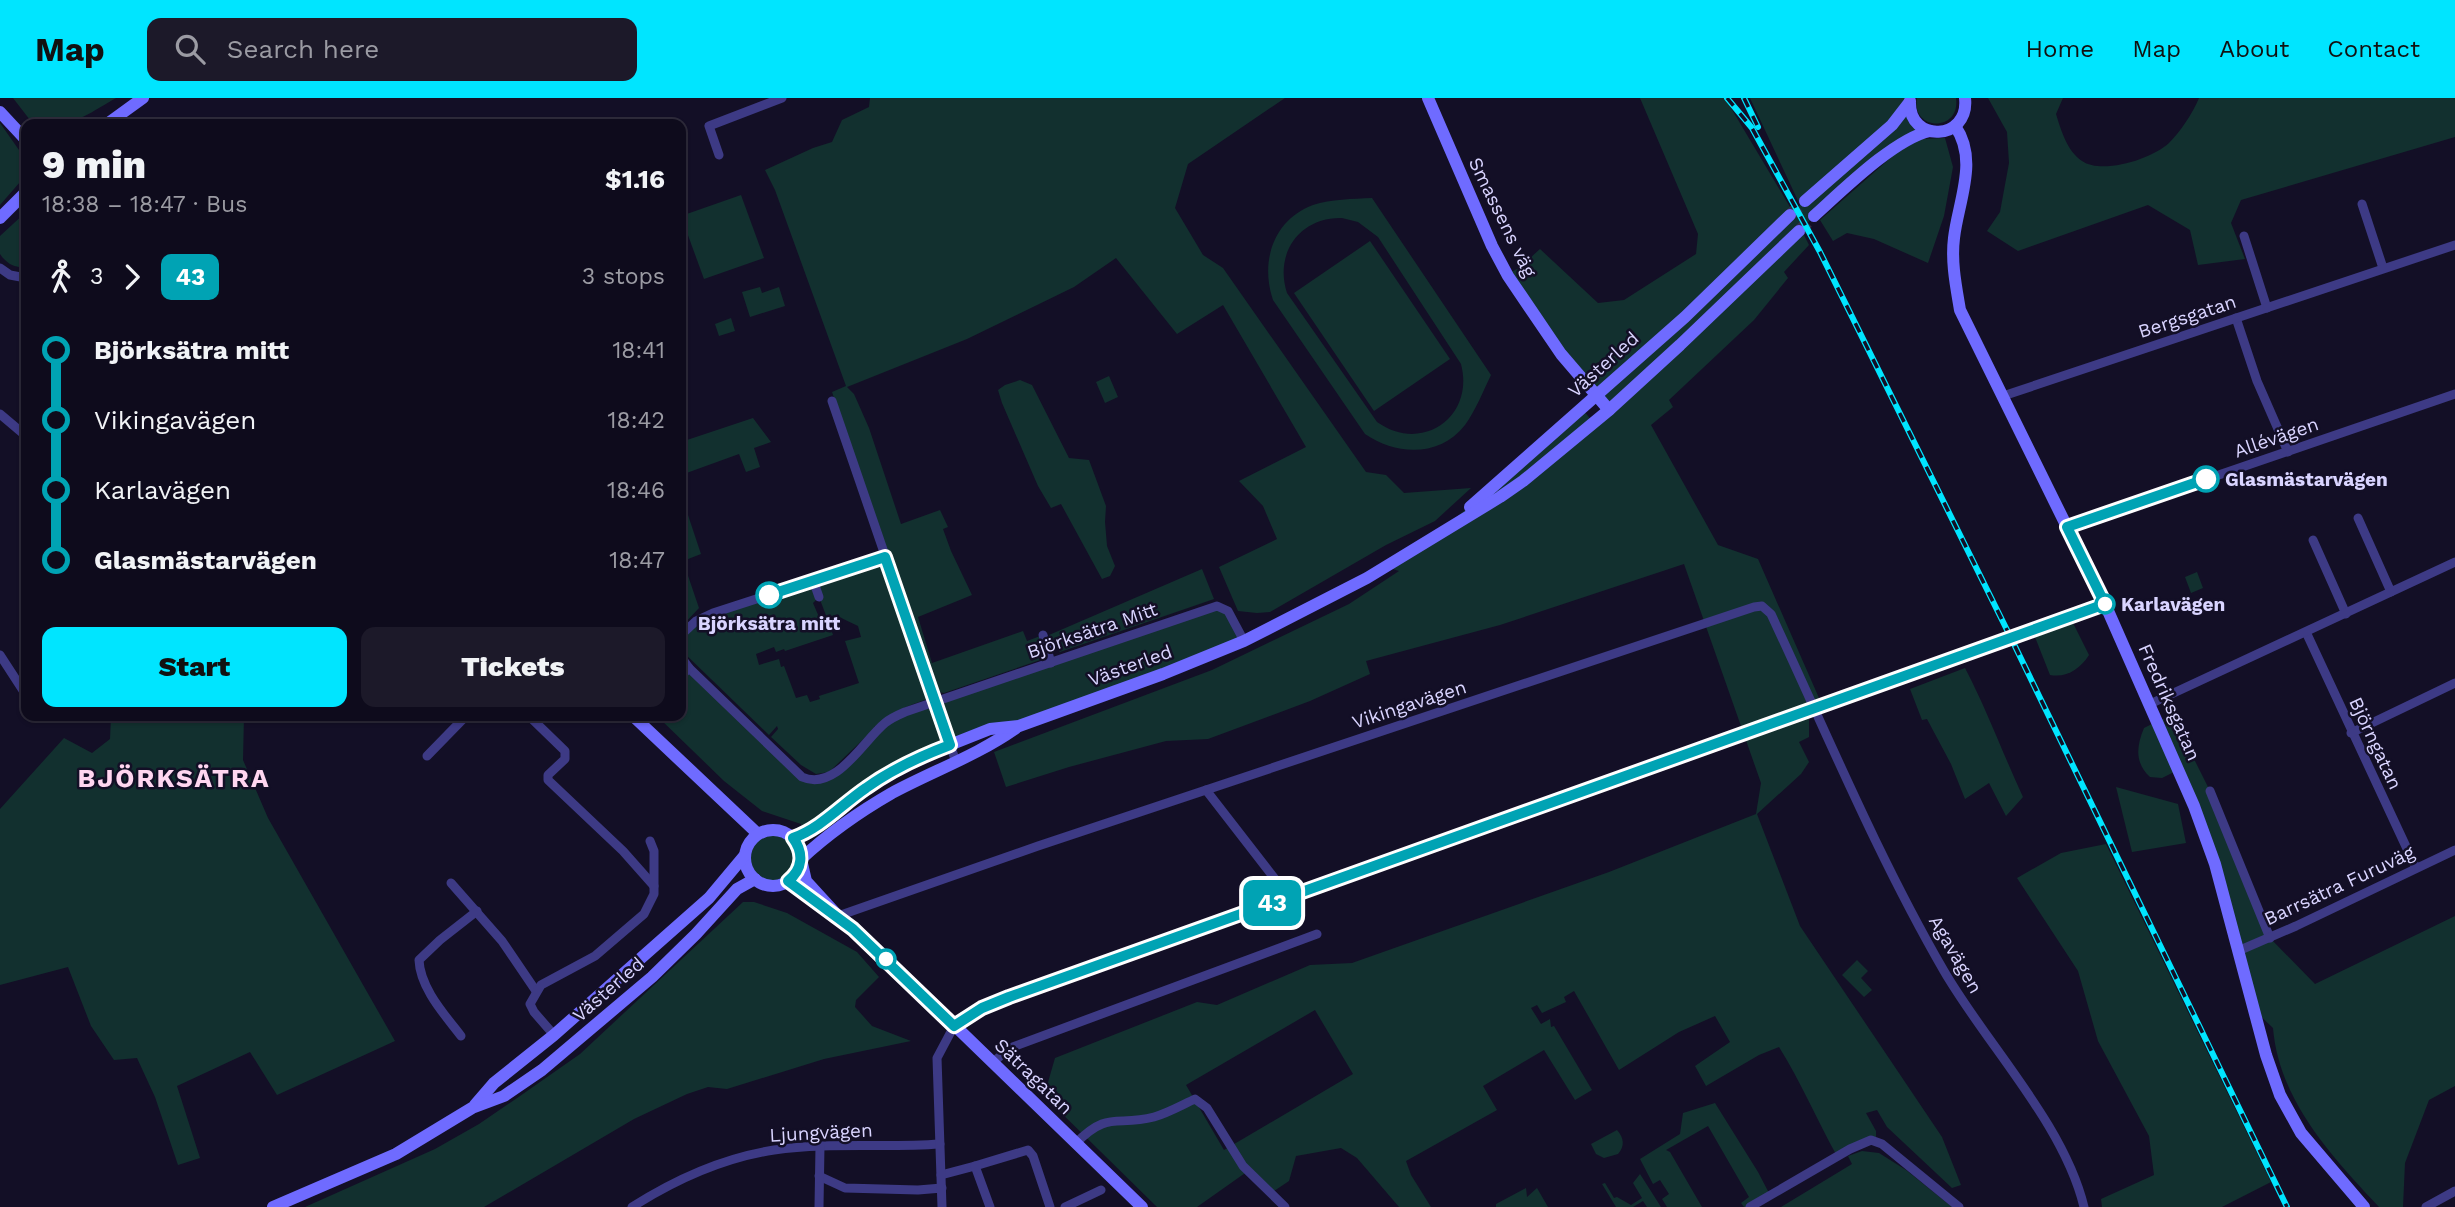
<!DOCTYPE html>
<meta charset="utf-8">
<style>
:root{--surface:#0e0b1c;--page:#1c1929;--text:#f1f3f6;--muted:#9b9ba3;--line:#2e2b3b;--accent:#00e5ff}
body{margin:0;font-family:"Work Sans",sans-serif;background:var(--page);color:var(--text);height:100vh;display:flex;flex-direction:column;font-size:26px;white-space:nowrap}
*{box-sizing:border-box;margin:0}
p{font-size:23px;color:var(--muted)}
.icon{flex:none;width:38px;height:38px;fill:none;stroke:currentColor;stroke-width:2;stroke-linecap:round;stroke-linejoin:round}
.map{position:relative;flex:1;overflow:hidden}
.details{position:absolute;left:21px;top:21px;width:665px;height:602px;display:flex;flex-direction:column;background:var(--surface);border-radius:14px;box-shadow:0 2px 5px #0004,0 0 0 2px var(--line)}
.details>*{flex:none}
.badge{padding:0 14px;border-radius:10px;font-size:24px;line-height:46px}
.map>.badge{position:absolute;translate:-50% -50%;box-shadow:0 0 0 4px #fff}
.legs{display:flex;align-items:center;gap:10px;height:77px;padding:0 21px;font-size:23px}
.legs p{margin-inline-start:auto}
.summary{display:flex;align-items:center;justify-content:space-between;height:119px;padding:0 21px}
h1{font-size:38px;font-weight:800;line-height:52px}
.button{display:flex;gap:14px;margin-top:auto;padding:14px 21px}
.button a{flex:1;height:80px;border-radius:14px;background:var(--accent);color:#111;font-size:28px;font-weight:800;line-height:80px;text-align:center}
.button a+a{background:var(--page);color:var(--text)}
ul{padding:0 21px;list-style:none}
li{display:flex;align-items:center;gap:24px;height:70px;font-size:26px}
li i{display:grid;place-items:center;width:10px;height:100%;margin:0 9px;background:currentColor}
li i::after{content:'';width:18px;height:18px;margin:-9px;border:5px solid;border-radius:50%;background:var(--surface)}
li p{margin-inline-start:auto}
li:first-child i{background:linear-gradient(#0000 50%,currentColor 0)}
li:last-child i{background:linear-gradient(currentColor 50%,#0000 0)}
header{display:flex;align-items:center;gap:42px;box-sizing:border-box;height:98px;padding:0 35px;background:var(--accent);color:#111}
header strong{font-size:33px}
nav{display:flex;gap:38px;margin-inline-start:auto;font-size:24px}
.search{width:490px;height:63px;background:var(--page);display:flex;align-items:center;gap:18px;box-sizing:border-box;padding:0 24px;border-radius:14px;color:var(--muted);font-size:26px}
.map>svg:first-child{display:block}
.green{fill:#12302f;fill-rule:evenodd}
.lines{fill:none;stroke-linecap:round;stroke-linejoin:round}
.secondary-tunnel{stroke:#312d47;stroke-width:12;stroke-dasharray:12 6;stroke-linecap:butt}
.street{stroke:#3d3a85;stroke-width:9}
.secondary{stroke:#6f6bff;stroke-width:12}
.rail-casing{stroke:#00e5ff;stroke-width:6}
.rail{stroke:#130f26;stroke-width:3.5;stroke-dasharray:10;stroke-linecap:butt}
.line-1-casing{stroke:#fff;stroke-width:16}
.line-1{stroke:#00a3b4;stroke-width:10}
.stop-1-dot{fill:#fff;stroke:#00a3b4;stroke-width:3.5}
.labels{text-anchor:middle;stroke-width:5;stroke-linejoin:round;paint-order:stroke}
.street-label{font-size:19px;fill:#d9d4ff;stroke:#130f26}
.stop-label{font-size:19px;font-weight:bold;fill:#d9d4ff;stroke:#130f26;text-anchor:start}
.district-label{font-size:26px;font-weight:bold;letter-spacing:2px;fill:#ffd6f0;stroke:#130f26}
</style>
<header>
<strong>Map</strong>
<div class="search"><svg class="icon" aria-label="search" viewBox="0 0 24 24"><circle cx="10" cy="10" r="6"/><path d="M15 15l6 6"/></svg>Search here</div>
<nav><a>Home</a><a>Map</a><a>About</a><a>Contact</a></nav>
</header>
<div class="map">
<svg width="2455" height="1109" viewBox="0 0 2455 1109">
<rect width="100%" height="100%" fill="#130f26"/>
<!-- green -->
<g class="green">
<path d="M13,0h103c-35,20 -44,31 -86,22z"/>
<path d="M870,0h415l-97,66 -13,44 28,47 20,13 143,204 20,3 18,18 67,-5 -36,33 -49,24 -116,67 -13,1 -19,-2 -19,-44 58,-28 -14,-33 -24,-25 67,-34 -83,-142 -46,29 -61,-76 -42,29 -107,52 -120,48 7,7 15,34 32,96 39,-14 8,17 -5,2 8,22 21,44 -54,22 14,46 91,-32 4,10 16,-6 6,22 -105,36 -9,-2 -103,-299 14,-6 -71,-196 -10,-20 48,-22 19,-6 10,-22 27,-13z"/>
<path d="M1640,0h85l68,114 7,-7 -50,-107h160l9,35 -88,68 -30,28 8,16 -25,27 4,6 -34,42 -85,80 4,7 -22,18 67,120 40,14 61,139 -10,4v35l-10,5 10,20 -8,12 -44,40 43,112 142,211 19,48 -9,3 -65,-61 -10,-17 -11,3 10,18v10l-39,15c-20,-36 -36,-74 -58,-109l-20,8 -53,31 -11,-20 35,-24 -15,-26 -36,16 -60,38 -45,-79 -10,6 2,5 -24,11 -5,-8 -6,3 10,16 9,-5 1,8 3,-1 38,64 -17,10 -31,-50 -61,36 14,24 -91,51 5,14 20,32h-32l-42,-49 -16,-10 -45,8 -7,25 -18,12 -23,-22 -51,36h-40l-113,-111 11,-38 142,-56 20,3 93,-40 42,-2 257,-91 147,-58 5,-31 -77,-219 -184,61 -134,36 4,13 -60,27 -102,38 -42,2 -97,26 -63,20 -12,-35 218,-82 137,-66 50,-33 -13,-4 50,-32 146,-126 12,14 14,-13 -101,-136 12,-6 21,-19 58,54 26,-3 72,-46 2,-20zM1315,912l38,64 -129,76 -38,-65z"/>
<path d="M1917,0h39c5,34 -45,34 -39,0z"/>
<path d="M1988,0h75l-7,16c5,16 11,37 26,47 20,14 70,-2 87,-18 11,-11 24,-30 30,-45h256v39l-214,63 -10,23 14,36 -47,6 -8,-35 -42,-25 -130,46 -31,-20 13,-19 9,-49 -2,-31z"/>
<path d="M0,25l26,37 -6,22 -20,23z"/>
<path d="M1945,40l8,29 -9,49 -16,47 -54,-24 -27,-6 -14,8 -13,-21 76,-67 25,-14z"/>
<path d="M741,97l23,63 -60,21 -23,-63z"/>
<path d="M1372,100l119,177c-8,16 -15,35 -26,50 -25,32 -68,31 -100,9l-92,-134c-13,-38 0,-80 40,-95 18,-6 40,-6 59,-7zM1342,120l16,4 20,15 83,127c14,53 -39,90 -84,58l-90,-129c-13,-40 13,-76 55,-75z"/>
<path d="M26,114v55c-12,1 -19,-3 -26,-13v-18z"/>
<path d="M1370,143l80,118 -76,52 -80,-118z"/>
<path d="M760,189l2,6 17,-6 6,19 -35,11 -8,-25z"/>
<path d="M731,220l4,13 -16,5 -4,-12z"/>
<path d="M1109,278l9,21 -13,6 -9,-21z"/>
<path d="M1020,282l12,5 37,73 20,2 17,46 -1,16 2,24 8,20 -5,10 -8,3 -41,-75 -10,4 -13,-22 -36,-83 -4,-13 7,-5z"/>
<path d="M753,320l18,24 -17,6 6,19 -14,5 -7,-18 -58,21v-33z"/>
<path d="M681,396l20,60 -18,7 16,47 -18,19z"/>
<path d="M885,459l48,140c-22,8 -40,13 -57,30l-2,-1 1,2 -46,44 -13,2 -15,-9 -30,-28 7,-8 -1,-3 -8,9 -88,-85v-15l15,-14zM819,499l8,21 8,-3 23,11 3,11 -16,4 14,42 -40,13 1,3 -10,3 -3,-7 -11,3 -12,-32 -3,1 -2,-8 -20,6 -3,-11 18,-7 2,5 8,-3 1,2 48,-16 -4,-12 -7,1 -9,-21z"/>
<path d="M1202,471l12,30 -154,53 -7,-6 -4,-11z"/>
<path d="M2197,474l6,16 -12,5 -6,-16z"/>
<path d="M1220,508l24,35 -317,113 -122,80 -4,-10 -39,-13 -38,-30 -67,-65h24v-59l119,121h29l57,-56z"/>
<path d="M2073,525l16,32c-9,14 -22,23 -39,20l-15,-38z"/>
<path d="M1965,570c22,42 38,86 58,129l-17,19 -17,-33 -24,16 -14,-35 -24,-45 -5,1 -12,-31z"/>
<path d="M2172,617l38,76 60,147 45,46 140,-68v170l-26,14 -24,63 -2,44h-24c-48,-51 -100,-107 -106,-179l-20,-19 -31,-120 -64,-168z"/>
<path d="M111,618h133l-1,44 25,58 127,223 -118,54 -27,-43 -73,34 23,72 -22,7 -23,-68 -18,-39 -23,2 -23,-34 -23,-59 -68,18v-176l64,-71 28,15 18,-14z"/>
<path d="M2154,625l20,49 -12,6 -12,-1c-15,-14 -14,-30 -6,-49z"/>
<path d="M2116,689l62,17 8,39 -54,9z"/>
<circle cx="773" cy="760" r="28"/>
<path d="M2106,746l165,338 -49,25h-120l-1,-8 53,-24 -5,-39 -51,-95 -20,-70 -61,-93 44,-25z"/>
<path d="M743,804h11l33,11 70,39 22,25 -23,23 -1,7 17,19 39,15 -87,18 -97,30 -19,-2 -21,7 -53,25 -150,88h-179l130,-58 44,-25 41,-28 60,-42z"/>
<path d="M1857,862l11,11 -7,7 11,12 -8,7 -22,-22z"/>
<path d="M1715,1005l43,69 12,23 -20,12h-6l-3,-4 8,-6 -41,-71 -42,24 4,2 32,55h-35l-5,-8 7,-5 -9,-14 -7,4 -13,-25 40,-25 3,-21z"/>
<path d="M1617,1032c7,8 8,16 1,24l-14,4 -8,-4 -5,-10z"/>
<path d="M1862,1053l17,2 27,17 46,37h-171l71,-43 -4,-8z"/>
<path d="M1640,1076l21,33h-14l-4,-6 -10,6h-17l-14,-23 3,-1 9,15 3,-1 14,8 11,-7 -9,-15z"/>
<path d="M1526,1090l1,9 10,-9 11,19h-52v-3z"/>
</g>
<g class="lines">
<!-- secondary-tunnel -->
<g class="secondary-tunnel">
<path d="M1790,117l15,-14"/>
<path d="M1799,133l15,-15"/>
</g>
<!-- street -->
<g class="street">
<path d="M719,57l-10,-29 73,-28"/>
<path d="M2362,106l21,64"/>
<path d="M2244,138l23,72"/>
<path d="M0,170l10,7 16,3"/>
<path d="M2236,220l21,63 31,71"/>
<path d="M2003,298l452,-151"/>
<path d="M832,303l124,361"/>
<path d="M0,316l26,22"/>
<path d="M2358,420l33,74"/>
<path d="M2067,429l388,-133"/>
<path d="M2313,442l33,74"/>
<path d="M813,482l6,17"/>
<path d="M2306,534l110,236"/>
<path d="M681,537l15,-14 17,-8 172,-56"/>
<path d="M1043,537l8,28"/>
<path d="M0,557l26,40"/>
<path d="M681,559l8,11 113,109c34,15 61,-36 83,-54 6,-5 13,-8 20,-11l312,-106 11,5 16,30"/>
<path d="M681,578l8,-8"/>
<path d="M2150,606l305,-142"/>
<path d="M529,618l36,35v8l-17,16v5l75,71 31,35"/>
<path d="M2351,635l104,-50"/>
<path d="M427,658l39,-40"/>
<path d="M1206,692l83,107"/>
<path d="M2210,693l60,147"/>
<path d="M451,785l51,58 34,50"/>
<path d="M838,818l200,-70 716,-239 8,-1 9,8c56,120 107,243 173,357 43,74 120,153 140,236"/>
<path d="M2238,853l58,-25 159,-76"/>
<path d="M554,937l-20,-23 -4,-8 11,-19 54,-29 49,-42 10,-20v-43l-4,-10"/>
<path d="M461,938c-16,-21 -41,-48 -42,-76l21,-20 37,-29"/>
<path d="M992,965l18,-15 307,-114"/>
<path d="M1076,1045c33,-33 40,-16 78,-26 14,-4 28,-12 41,-18l12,9 36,58 42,41"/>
<path d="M941,1077l34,-9"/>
<path d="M819,1078l26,12 73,2 24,-2"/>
<path d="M632,1109c44,-28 90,-49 142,-57 55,-8 111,-2 166,-6"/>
<path d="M819,1109l1,-61"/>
<path d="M942,1109l-5,-149 17,-32 29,-18 1122,-404"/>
<path d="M990,1109l-15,-41 53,-16 5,6 17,51"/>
<path d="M1065,1109l36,-17"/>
<path d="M1750,1109l100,-58 21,-9 11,4 77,63"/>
<path d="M2426,1109l29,-16"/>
</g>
<!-- secondary -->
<g class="secondary">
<path d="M1428,0l64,148 16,30 53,78 48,56"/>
<path d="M1910,3c-2,43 60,40 55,-3"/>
<path d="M0,14l26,28"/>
<path d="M107,26l36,-26"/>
<path d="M1955,28c24,34 3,76 -1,112 -3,24 2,48 6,72l145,294 89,202 21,58 51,191 14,40 21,38 63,74"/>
<path d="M1805,103l87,-76 17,-22"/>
<path d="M1814,118c28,-25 80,-77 116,-85"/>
<path d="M0,120l26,-26"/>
<path d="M1470,409l215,-190 105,-102"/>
<path d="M633,618l125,118"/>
<path d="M1016,630c-38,27 -83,43 -124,65 -33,19 -63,40 -91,66l5,22 32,35 48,43 256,248"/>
<circle cx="773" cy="760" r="28"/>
<path d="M793,740l23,-10 56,-44 55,-30 63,-25 29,-3 144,-52 81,-33 123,-63 133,-81 23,-16 86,-71 71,-65 119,-114"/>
<path d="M788,783l29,21"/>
<path d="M475,1007l19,-22 60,-48 155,-137 36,-43"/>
<path d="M273,1109l123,-53 76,-46 32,-12 38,-26 110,-93 44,-43 41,-45 18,-10"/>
</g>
<!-- rail casing -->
<g class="rail-casing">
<g id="rail">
<path d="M1727,0l25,30 68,124 191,386 276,569"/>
<path d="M1744,0l14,29"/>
</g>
</g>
<!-- rail -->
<use href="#rail" class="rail"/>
</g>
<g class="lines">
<!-- line-1 casing -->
<g class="line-1-casing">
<path id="line-1" d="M769,497l116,-38 65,188c-29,11 -59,25 -84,43 -25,17 -45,40 -73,50 11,15 10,31 -5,43l65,48 101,97 28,-18 27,-11 1096,-393 -38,-77 139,-48"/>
</g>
<!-- line-1 -->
<use href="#line-1" class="line-1"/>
</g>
<!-- markers -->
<g class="stop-1-dot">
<circle cx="2206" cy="381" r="12"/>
<circle cx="769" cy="497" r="12"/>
<circle cx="2105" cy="506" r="9"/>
<circle cx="886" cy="861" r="9"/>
</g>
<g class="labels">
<!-- street labels -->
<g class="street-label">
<text transform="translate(1503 119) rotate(64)" y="7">Smassens väg</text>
<text transform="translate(2187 218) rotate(-18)" y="7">Bergsgatan</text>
<text transform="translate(1603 266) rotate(-42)" y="7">Västerled</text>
<text transform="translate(2276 339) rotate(-19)" y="7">Allévägen</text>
<text transform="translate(1092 532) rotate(-19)" y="7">Björksätra Mitt</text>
<text transform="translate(1130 567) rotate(-20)" y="7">Västerled</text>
<text transform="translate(2170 604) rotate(66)" y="7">Fredriksgatan</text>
<text transform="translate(1409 606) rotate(-18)" y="7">Vikingavägen</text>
<text transform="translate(2376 645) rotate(65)" y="7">Björngatan</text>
<text transform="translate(2339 787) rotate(-25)" y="7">Barrsätra Furuväg</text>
<text transform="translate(1956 856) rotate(60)" y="7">Agavägen</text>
<text transform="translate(608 891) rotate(-41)" y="7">Västerled</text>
<text transform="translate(1034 978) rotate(44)" y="7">Sätragatan</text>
<text transform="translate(821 1034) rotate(-3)" y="7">Ljungvägen</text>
</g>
<!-- stop labels -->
<g class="stop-label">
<text x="2225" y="388">Glasmästarvägen</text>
<text x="2121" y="513">Karlavägen</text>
<text x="769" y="532" text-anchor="middle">Björksätra mitt</text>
</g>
<!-- district labels -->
<g class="district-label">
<text x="174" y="689">BJÖRKSÄTRA</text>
</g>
</g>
</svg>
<b class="badge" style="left:1272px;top:805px;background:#00a3b4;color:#fff">43</b>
<section class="details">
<div class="summary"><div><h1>9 min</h1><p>18:38 – 18:47 · Bus</p></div><b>$1.16</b></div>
<div class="legs"><svg class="icon" aria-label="walk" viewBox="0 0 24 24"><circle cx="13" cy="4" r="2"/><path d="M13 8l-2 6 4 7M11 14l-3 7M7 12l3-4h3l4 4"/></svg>3<svg class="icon" aria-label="forward" viewBox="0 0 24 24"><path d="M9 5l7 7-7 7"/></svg><b class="badge" style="background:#00a3b4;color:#fff">43</b><p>3 stops</p></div>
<ul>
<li><i style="color:#00a3b4"></i><b>Björksätra mitt</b><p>18:41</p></li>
<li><i style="color:#00a3b4"></i><span>Vikingavägen</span><p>18:42</p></li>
<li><i style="color:#00a3b4"></i><span>Karlavägen</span><p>18:46</p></li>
<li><i style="color:#00a3b4"></i><b>Glasmästarvägen</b><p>18:47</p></li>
</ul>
<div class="button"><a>Start</a><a>Tickets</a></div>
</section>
</div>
